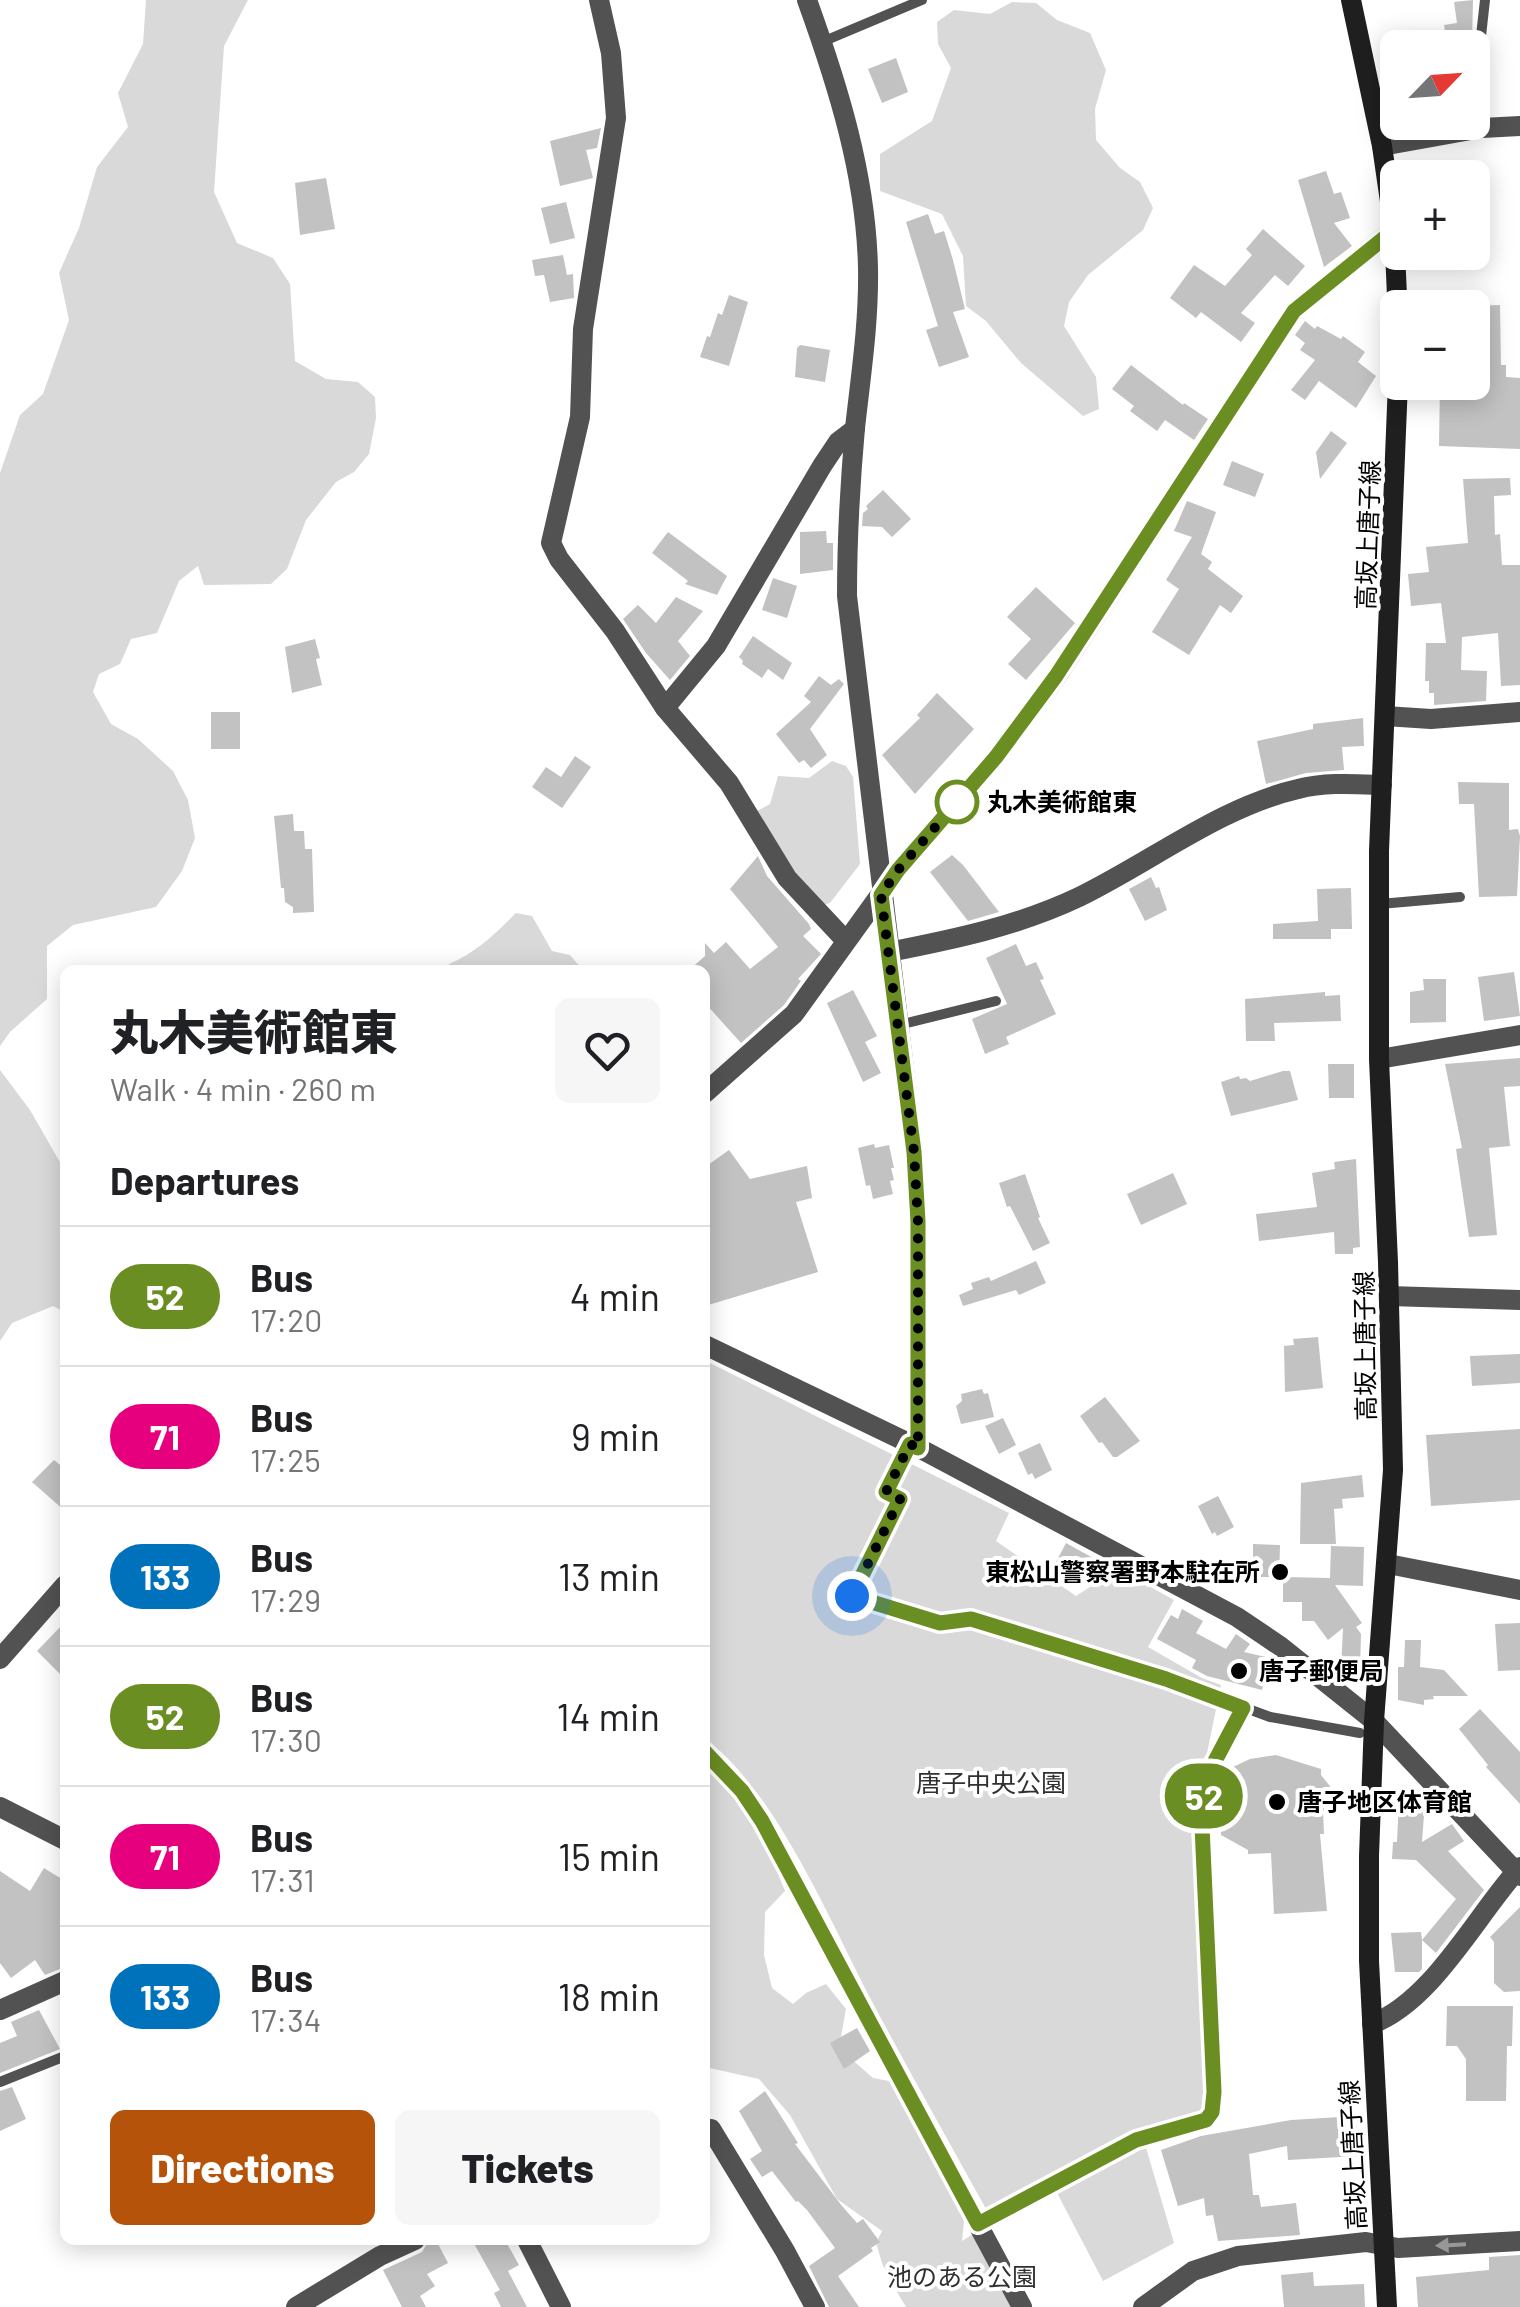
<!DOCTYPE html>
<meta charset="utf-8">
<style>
:root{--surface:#fff;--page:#f6f6f6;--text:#202124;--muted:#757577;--line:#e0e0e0;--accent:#b45309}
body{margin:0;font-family:Barlow,"Noto Sans JP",sans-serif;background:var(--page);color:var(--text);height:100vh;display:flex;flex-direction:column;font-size:38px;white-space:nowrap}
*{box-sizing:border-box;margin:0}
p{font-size:32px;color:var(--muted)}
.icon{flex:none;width:55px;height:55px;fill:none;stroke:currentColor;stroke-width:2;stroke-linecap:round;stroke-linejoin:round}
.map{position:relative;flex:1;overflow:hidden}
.panel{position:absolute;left:60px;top:965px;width:650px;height:1280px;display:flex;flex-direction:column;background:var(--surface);border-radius:15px;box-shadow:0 5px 25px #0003}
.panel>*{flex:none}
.badge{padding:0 20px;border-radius:32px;font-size:35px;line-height:65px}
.needle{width:65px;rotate:65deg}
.controls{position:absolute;left:1380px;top:30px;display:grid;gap:20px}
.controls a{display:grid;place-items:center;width:110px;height:110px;border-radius:15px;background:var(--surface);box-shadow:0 5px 25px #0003;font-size:50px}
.you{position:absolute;width:50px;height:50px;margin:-25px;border:8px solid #fff;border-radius:50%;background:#1a73e8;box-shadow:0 0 0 15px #1a73e833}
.map>.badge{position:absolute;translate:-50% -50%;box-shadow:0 0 0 5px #fff}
h2{padding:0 50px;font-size:38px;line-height:90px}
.round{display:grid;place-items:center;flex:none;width:105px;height:105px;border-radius:15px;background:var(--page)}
.headline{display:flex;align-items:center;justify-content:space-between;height:170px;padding:0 50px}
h1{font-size:48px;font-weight:800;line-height:75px}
.action{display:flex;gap:20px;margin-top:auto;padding:20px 50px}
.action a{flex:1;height:115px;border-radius:15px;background:var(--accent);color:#fff;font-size:40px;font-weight:800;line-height:115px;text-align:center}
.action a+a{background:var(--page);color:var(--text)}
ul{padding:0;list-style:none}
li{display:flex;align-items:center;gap:30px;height:140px;padding:0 50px;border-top:2px solid var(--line)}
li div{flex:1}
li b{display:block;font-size:38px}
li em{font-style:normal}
li .badge{min-width:110px;font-weight:700;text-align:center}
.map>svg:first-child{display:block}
.green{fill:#d9d9d9}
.building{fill:#c2c2c2}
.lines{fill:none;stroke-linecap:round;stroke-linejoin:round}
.service{stroke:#525252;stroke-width:10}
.minor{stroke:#525252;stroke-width:20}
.tertiary{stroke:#525252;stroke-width:20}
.secondary{stroke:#1f1f1f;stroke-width:20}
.oneway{fill:#979797}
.line-casing{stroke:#fff;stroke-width:22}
.line{stroke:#6b8e23;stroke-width:15}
.walk{stroke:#000;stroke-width:10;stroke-dasharray:0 18}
.stop-dot{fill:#fff;stroke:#6b8e23;stroke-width:5}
.poi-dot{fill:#000;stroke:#fff;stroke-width:4}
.labels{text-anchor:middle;stroke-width:8;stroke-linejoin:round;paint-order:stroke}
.street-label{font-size:25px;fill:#000;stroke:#fff}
.stop-label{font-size:25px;font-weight:bold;fill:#000;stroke:#fff;text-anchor:start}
.poi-label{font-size:25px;font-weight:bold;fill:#000;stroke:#fff;text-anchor:start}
.park-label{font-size:25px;fill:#303030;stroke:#fff}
</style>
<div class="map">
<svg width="1520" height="2307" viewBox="0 0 1520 2307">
<rect width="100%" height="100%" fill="#fff"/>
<!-- green -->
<g class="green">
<path d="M146,0h102l-24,46 -10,146 23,51 36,15 17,26 5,77 31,18 32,3 17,15 1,21 -7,36 -15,18 -18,10 -30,38 -19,49 -16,15 -67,1 -6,-19 -19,15 -22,52 -26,6 -11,25 -21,10 -6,18 18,32 27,15 35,32 15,29 7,38 -13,33 -26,36 -83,18 -26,21v53l-37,33 -10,14v-573l20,-58 23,-21 26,-74 -10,-47 20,-45 18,-61 31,-40 -10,-34 25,-49z"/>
<path d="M1012,2l24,1 21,17 33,13 16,37 -11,39 1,31 24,28 20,14 13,26 -10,22 -55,45 -19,27 -5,24 32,51 3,32 -16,7 -62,-53 -35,-42 -20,-15 -3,-50 -21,-42 -62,-23v-37l52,-33 19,-53 -13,-24 -1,-22 17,-12 36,4z"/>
<path d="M832,761l14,5 7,11 7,87 -30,39 -7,2 -31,-27 -37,-66 15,-8 8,-28 31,2z"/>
<path d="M516,913l16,3 20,35 18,4 13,15h-135l1,-6c28,-12 46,-30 67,-51z"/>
<path d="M0,1070l30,40 35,61v141l-12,-6 -41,17 -12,18z"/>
<path d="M710,1363l299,150 -13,28 80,55 42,-27 56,31 -26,47 54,31 19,7 -25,122 11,303 -14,12 -51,12 32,109 -71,38 -47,-90 -61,34c-42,-76 -85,-152 -126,-229 -39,-76 -96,-209 -164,-257v-375z"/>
<path d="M705,1762c40,23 63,87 80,129l-20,21 -1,43 8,33 21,16 13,-11 20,-9 20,25 -7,39 34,30 16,3 76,131 -3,29 11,-7 39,73h-106l-13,-22 4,-3 -14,-16 -7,-23 6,-12 -45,-32 -47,-84 -31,-36 -54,-12z"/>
</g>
<!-- building -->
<g class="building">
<path d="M1473,0l-1,45 -24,3 -4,-23 13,-2 -3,-21z"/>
<path d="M896,58l12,34 -26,11 -14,-34z"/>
<path d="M601,128l-4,20 -11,2 7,28 -33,8 -10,-45z"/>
<path d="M1326,171l8,23 7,-2 9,26 -16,5 18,23 -28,21 -26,-87z"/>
<path d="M326,178l9,51 -35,6 -5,-52z"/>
<path d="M566,202l9,36 -25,6 -9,-36z"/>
<path d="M928,214l7,20 9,-3 9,29 12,49 -12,3 16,45 -30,10 -13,-37 12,-4 -32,-104z"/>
<path d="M1263,229l42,37 -17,20 -13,-11 -34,38 14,10 -14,19 -40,-30 -5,6 -26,-20 24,-33 31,21 27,-31 -6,-6z"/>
<path d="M563,255l4,20 6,-1 1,24 -24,4 -6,-27 -9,1 -3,-16z"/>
<path d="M729,295l19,7 -19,64 -29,-9 7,-21 3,1 8,-24 4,2z"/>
<path d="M1500,305l1,60h5v12l14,1v71l-81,-3 1,-64h34l-2,-76z"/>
<path d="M1305,321l10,8 2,-3 24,13 2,-3 22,16 -7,10 18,14 -20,32 -37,-27 -14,19 -14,-10 24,-30 -15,-10 5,-7 -10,-8z"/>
<path d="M800,345l30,5 -5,32 -30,-5 2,-29z"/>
<path d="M1131,365l52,40 1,-2 24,16 -14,21 -29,-20 -8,11 -27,-20 4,-5 -22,-17z"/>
<path d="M1331,431l16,12 -27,36 -4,-27z"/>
<path d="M1232,461l32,13 -9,23 -32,-12z"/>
<path d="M1510,478l1,17 -17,1 1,39 5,-1 2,31h18v120l-19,1 -3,-53 -36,4 -1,33 26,1 -1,30 -52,4v-12h-5v-12h-4l1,-38h20l-5,-40 -30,3 -3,-32 21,-2 -3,-25 42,-4 -5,-64z"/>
<path d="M883,490l28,29 -19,18 -10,-10 -20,-1 1,-13 5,-4 -2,-3z"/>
<path d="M1187,501l29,11 -15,42 11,8 -4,7 35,27 -12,17 -11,-8 -31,50 -37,-23 27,-43 -13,-9 26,-43 -18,-6z"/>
<path d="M826,531l1,12h6v27l-33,4v-42z"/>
<path d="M668,532l59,44 -10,19 -32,-11 3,-3 -36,-28z"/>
<path d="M773,578l24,8 -10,32 -25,-8z"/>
<path d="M1036,587l39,36 -49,57 -18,-16 23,-25 -24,-22z"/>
<path d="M676,597l27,14 -25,30 12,15 -20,24 -24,-27 -23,-34 15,-14 18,18z"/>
<path d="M753,636l39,27 -9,17 -15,-11 -6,9 -20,-14 1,-3 -4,-4z"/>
<path d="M315,639l5,19 -4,1 6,26 -30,8 -7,-46z"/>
<path d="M819,676l12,9 8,-6 5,5 -34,45 17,26 -16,13 -7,-8 -5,3 -23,-29 35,-32 -7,-6z"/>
<path d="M937,693l37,36 -59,65 -33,-39 38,-37 -3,-3z"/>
<rect x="211" y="712" width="29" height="37"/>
<path d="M1363,718l1,28 -22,1 2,23 -38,3 -40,11 -9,-43 56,-12v-5z"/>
<path d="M575,756l16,11 -29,41 -30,-21 14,-20 15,10z"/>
<path d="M1458,782l51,1v47l9,-1 2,7 -3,60 -38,1 -5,-93h-15z"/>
<path d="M293,814l1,17h10l1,18h7l2,63 -21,1v-6l-8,-5 -1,-14h-3l-7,-72z"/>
<path d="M952,855l11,10 36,47 -31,9 -38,-49z"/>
<path d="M758,856l9,20 42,48 2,5 -8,7 18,18 -23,25 3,2 -17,24 -43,38 -36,-40v-33h-16l16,-14v-13l9,10 12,-11 24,27 28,-22 -48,-58z"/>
<path d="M1151,877l5,11 3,-1 8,23 -22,11 -16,-32z"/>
<path d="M1351,888l1,41h-21v10h-58v-15l45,-3 -1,-32z"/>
<path d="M1016,944l10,22 10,-4 8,17 -4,1 16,34 -50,23 3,7 -24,10 -13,-35 35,-15 -21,-46z"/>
<path d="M1514,972l6,44 -36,5 -6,-44z"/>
<path d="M1423,979h23v43l-36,1v-31l14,-2z"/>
<path d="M853,990l24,46 -12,6 16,31 -18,9 -36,-79z"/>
<path d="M1325,992v4l15,-1 1,26 -67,2 1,18h-29l-1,-42z"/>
<path d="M1520,1058v28l-16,1 6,59 -21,2 8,87 -28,2 -13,-88 6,-1 -17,-84z"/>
<path d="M1328,1064h26v34h-25z"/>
<path d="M1283,1071h7l8,29 -67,16 -10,-34 18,-6 1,3 6,-1 4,3z"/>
<path d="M874,1144l1,4 14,-3 5,23h-3l3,12 -4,1 3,13 -20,5 -3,-14 -4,1 -8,-38z"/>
<path d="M729,1150l21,29 57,-13 5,32 -16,4 22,70 -113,34v-139z"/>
<path d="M1356,1159l4,88 -7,1v6h-18l-1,-22 -75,9 -3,-27 61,-7 -5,-34 23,-4 -1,-7z"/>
<path d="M1173,1173l14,31 -46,21 -14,-31z"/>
<path d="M1025,1174l15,43 -2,1 12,25 -17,8 -23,-45 -3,1 -8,-24z"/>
<path d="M1036,1261l10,22 -27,12 -3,-5 -53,16 -4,-11 14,-6 -2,-6 18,-6 2,4z"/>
<path d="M1318,1337l5,51 -38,4 -1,-46 10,-1 -1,-6z"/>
<path d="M1520,1354v29l-48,3 -2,-30z"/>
<path d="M982,1389l2,5 4,-1 6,24 -33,7 -5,-18 6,-5 -1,-7z"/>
<path d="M1105,1397l35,44 -23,16h-4l-11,-15 -3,1 -19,-27z"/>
<path d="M1003,1418l13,27 -17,9 -14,-28z"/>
<path d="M1520,1429v71l-89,6 -5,-71z"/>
<path d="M1040,1443l12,27 -17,9 -3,-6 -4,2 -10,-22z"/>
<path d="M54,1460l11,9v42l-33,-29z"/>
<path d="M1362,1475l2,22 -22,2 1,9 -9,1 2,35h-36l1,-61z"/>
<path d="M1218,1496l16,31 -17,9 -2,-4 -3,2 -14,-28z"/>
<path d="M1066,1543l27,15 -12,22 -27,-14z"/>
<path d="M1253,1544l27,1 -1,32h-26z"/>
<path d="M1331,1546l33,1 -1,39 -28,-1 27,38 -6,4 5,7 -1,36 -19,-1 2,-41 -15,12 -14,-19h-12v-19h-19v-25l47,1z"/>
<path d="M1182,1609l21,12 -7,12 30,16 10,-15 14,10 -6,8 26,6 -8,32 -55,-14 -15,-8 4,-8 -39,-21 14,-24 7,4z"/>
<path d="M65,1622v57l-28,-28z"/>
<path d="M1520,1623v47l-22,1 -3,-47z"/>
<path d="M1405,1640h16l-1,27 24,3 24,26h-35l1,3 -10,1v5l-26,-5v-33h6z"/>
<path d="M1480,1709l40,43v52l-34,-37 2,-2 -29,-36z"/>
<path d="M1276,1755l45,14v6l12,15 1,21h-11l1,23h-4l7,77 -53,3 -3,-61 -23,1v-4l-27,-15 -3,-61 32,-15z"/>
<path d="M1399,1799l26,2 -3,41 30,-18 12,17 -16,10 36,39 -48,63 -14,-13v29l-3,3h-24l-4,-39 30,-1 1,8 34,-41 -40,-39 -24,-1 1,-17h4z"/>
<path d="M44,1868l21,13v86l-20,8 -10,-15 -24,18 -11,-15v-92l30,20z"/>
<path d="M1520,1907v84l-16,1 -10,-9v-41l-4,-5z"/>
<path d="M1447,2006h66l-1,40h-5l-1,55h-40v-42l-9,-13h-11z"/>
<path d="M39,2010l21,39 -60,24v-30l17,-7 -6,-14z"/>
<path d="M857,2028l13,23 -26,18 -14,-26z"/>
<path d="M12,2087l14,32 -26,12v-40z"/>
<path d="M765,2091l33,52 -3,1 47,62 15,17 6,-4 17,23 -9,6 2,3 -35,25 21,31h-30l-20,-41 26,-18 -28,-38 -9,-9 -2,1 -24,-31 -10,6 -12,-18 12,-8 -23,-40z"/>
<path d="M1356,2116l2,40 -70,4 -1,-14 -38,8 4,41h6l2,12 35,-4 4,32 -82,6 -5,-26 -7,1 -2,-18 -26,8 -17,-56 40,-14 90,-16z"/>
<path d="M429,2240h7l12,23 -21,11 8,12 -15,10 6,11h-24l-19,-37 39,-18z"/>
<path d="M472,2240h33l14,25 -11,6 19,36h-26l-7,-14 6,-3z"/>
<path d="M1520,2255v52h-102l-2,-30 73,-7v-13z"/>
<path d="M1313,2272l1,14 50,-2 1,23h-81l-3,-32z"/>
</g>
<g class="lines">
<!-- service -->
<g class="service">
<path d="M822,42l100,-42"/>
<path d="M1482,127l-1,-91 4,-36"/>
<path d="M1380,904l80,-7"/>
<path d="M899,1025l97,-24"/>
<path d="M910,1444l-24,48 14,7 -47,96 87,28 31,-4 196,60 103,38 90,16"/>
<path d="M0,2082l65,-26"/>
<path d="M978,2224l159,-85 69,-19 6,-8 3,-20 -14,-266 4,-46 38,-72"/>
</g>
<!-- minor -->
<g class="minor">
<path d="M599,0l12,53 5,65 -33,211 -3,88 -29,126 8,16 56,72 50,77"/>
<path d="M807,0c31,86 59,175 61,268 1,54 -7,106 -13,160 -5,56 -8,112 -8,168l67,556 4,70 -1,225"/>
<path d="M1382,146l100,-18 38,-2"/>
<path d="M1385,716l46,3 89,-7"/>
<path d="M846,941l-59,-63 -58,-95 -64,-75 51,-62 106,-180 16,-24 17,-13"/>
<path d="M889,952c66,-13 129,-26 190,-55 72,-35 141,-90 219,-108 27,-7 56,-5 84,-4"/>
<path d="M1379,1059l141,-24"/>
<path d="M705,1093l89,-79 104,-144 98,-113 61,-81 237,-365 100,-82"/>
<path d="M1388,1564l132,26"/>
<path d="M705,1752l38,39 19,30 260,486"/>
<path d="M0,2010l65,-29"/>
<path d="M1372,2024c61,-23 105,-110 148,-157"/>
<path d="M711,2129l74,122 30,56"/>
<path d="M296,2307l84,-51 35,-16"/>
<path d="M1143,2307l50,-36 45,-15 128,-14 32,6 122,-7"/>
</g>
<!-- tertiary -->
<g class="tertiary">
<path d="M1389,1296l131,4"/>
<path d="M705,1345l212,102 320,170 43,29 94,75 146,155"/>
<path d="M0,1659l65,-74"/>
<path d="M0,1807l65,33"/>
<path d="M527,2240l34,67"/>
</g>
<!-- secondary -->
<g class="secondary">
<path d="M1351,0l31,146 12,83 4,89"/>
<path d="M1387,2307l-18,-346v-105l5,-135 19,-251 -5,-208 -9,-203v-208l19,-469"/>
</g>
</g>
<!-- one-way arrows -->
<defs><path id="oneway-solid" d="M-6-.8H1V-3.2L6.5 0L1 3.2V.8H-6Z" transform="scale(2.5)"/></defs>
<use class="oneway" href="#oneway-solid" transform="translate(1451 2245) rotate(177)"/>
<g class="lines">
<!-- line casing -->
<g class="line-casing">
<path id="line" d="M705,1752l37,39 20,30 216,403 158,-84 70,-20 6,-8 2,-20 -12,-266 3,-46 38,-72 -77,-29 -195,-60 -31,4 -88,-27 48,-97 -14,-7 24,-48 8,4v-226l-4,-70 -33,-257 17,-25 98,-113 60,-81 238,-365 100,-81"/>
</g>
<!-- line -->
<use href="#line" class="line"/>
<!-- walk -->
<path class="walk" d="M852,1596l48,-97 -14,-7 24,-48 8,4v-226l-4,-70 -33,-257 17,-25 59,-68"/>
</g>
<!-- markers -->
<circle class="stop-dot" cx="957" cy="802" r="20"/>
<g class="poi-dot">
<circle cx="1280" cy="1572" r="10"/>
<circle cx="1239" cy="1671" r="10"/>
<circle cx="1277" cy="1802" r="10"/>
</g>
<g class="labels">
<!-- street labels -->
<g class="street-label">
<text transform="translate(1368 535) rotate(-88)" y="9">高坂上唐子線</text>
<text transform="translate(1365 1346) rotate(-91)" y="9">高坂上唐子線</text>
<text transform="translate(1353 2155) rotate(-93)" y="9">高坂上唐子線</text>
</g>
<!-- stop labels -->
<g class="stop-label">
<text x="987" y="811">丸木美術館東</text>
</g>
<!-- poi labels -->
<g class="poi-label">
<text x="1260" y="1581" text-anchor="end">東松山警察署野本駐在所</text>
<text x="1259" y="1680">唐子郵便局</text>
<text x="1297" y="1811">唐子地区体育館</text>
</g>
<!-- park labels -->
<g class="park-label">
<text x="991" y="1792">唐子中央公園</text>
<text x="962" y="2286">池のある公園</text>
</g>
</g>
</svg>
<div class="controls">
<a><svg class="needle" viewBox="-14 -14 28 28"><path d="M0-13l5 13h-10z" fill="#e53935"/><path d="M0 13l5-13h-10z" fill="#757577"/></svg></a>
<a>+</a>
<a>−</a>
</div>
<div class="you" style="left:852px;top:1596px"></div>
<b class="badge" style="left:1204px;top:1796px;background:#6b8e23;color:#fff">52</b>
<section class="panel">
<div class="headline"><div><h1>丸木美術館東</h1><p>Walk · 4 min · 260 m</p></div><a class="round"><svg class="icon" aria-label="heart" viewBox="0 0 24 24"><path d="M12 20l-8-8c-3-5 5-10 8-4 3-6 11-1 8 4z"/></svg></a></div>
<h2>Departures</h2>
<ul>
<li><span class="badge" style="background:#6b8e23;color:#fff">52</span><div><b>Bus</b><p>17:20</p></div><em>4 min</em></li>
<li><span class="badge" style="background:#e6007e;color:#fff">71</span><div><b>Bus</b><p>17:25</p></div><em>9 min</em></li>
<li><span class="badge" style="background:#0072bc;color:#fff">133</span><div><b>Bus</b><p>17:29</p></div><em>13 min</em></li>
<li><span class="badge" style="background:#6b8e23;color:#fff">52</span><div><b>Bus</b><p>17:30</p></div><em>14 min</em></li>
<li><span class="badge" style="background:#e6007e;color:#fff">71</span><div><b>Bus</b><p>17:31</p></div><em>15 min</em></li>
<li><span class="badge" style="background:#0072bc;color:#fff">133</span><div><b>Bus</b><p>17:34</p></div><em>18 min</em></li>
</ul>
<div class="action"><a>Directions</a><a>Tickets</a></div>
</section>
</div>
